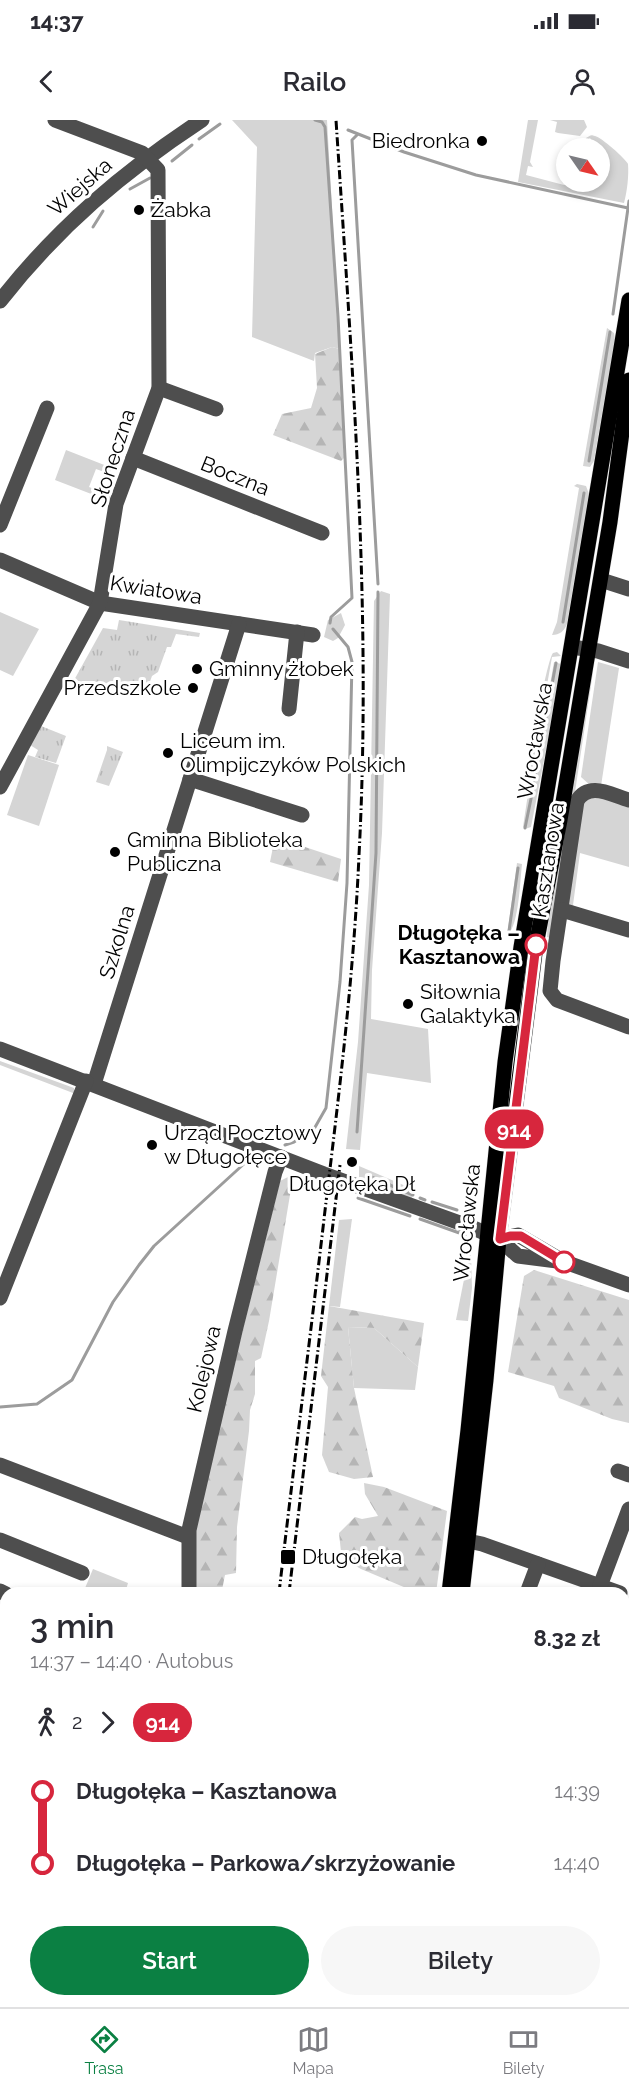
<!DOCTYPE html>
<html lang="pl">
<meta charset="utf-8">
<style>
:root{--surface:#fff;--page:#f7f7f7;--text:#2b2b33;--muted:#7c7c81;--line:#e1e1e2;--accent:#0b8043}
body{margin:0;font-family:Raleway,sans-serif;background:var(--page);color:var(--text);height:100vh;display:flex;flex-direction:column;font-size:22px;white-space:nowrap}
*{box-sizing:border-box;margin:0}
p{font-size:20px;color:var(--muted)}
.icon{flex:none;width:33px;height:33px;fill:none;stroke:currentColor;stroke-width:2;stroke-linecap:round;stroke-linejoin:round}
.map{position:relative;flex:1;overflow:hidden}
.panel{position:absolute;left:0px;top:1467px;width:630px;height:420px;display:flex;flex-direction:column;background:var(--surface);border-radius:18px 18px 0 0;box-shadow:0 3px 9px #0003}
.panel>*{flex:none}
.badge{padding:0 12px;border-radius:20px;font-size:21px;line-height:39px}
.needle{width:39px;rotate:124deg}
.controls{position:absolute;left:556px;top:18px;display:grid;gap:12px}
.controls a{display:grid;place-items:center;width:54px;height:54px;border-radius:50%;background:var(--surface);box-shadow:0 3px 9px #0003;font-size:30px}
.map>.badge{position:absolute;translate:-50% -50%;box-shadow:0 0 0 3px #fff}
.legs{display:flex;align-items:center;gap:9px;height:66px;padding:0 30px;font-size:20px}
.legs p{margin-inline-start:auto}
.head{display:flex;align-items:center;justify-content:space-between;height:102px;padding:0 30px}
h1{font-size:33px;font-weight:600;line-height:45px}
.action{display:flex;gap:12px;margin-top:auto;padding:12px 30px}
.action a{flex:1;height:69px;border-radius:36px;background:var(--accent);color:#fff;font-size:24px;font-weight:600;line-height:69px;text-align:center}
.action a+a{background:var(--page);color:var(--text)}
ul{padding:0 30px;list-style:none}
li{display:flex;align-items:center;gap:21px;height:72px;font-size:22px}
li i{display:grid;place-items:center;width:9px;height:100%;margin:0 8px;background:currentColor}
li i::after{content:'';width:15px;height:15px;margin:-8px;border:4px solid;border-radius:50%;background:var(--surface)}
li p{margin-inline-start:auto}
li:first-child i{background:linear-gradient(#0000 50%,currentColor 0)}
li:last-child i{background:linear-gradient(currentColor 50%,#0000 0)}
.status{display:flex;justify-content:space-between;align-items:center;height:42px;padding:0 30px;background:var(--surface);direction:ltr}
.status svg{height:16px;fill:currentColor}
header{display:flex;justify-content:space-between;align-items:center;height:78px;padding:0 30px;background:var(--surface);font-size:27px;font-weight:600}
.dock{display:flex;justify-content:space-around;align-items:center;height:84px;border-top:2px solid var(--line);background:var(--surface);font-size:16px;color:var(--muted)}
.dock a{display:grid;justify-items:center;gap:3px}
.dock .selected{color:var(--accent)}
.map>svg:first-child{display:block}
.green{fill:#d5d5d5}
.forest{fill:url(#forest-firs)}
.park{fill:url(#park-tufts)}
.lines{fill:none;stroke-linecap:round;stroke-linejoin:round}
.stream{stroke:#9c9c9c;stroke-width:3}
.major-casing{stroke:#dbdbdb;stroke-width:16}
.minor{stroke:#4e4e4e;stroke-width:15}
.major{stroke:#000;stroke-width:15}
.rail{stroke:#000;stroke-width:3;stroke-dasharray:9 3 1.5 3;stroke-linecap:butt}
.line-1-casing{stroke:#fff;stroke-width:14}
.line-1{stroke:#d7263d;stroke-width:9}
.poi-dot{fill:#000;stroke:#fff;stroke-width:2}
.stop-1-dot{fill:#fff;stroke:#d7263d;stroke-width:3}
.labels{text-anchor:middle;stroke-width:6;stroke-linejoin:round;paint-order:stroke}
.poi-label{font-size:21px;fill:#000;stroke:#fff;text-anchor:start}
.street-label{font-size:21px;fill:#000;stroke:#fff}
.stop-label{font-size:21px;font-weight:bold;fill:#000;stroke:#fff;text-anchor:end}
</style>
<div class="status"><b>14:37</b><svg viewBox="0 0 49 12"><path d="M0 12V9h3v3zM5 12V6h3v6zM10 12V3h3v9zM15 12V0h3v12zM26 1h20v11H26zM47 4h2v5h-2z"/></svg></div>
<header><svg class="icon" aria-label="back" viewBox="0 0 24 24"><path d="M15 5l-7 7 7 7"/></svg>Railo<svg class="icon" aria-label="person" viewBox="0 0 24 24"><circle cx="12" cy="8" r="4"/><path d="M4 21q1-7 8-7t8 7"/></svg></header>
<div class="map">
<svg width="629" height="1887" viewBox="0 0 629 1887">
<defs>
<pattern id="forest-firs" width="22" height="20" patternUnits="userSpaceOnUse" patternTransform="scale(1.5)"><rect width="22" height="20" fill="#d5d5d5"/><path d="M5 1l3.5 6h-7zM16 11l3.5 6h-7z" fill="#b5b5b5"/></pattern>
<pattern id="park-tufts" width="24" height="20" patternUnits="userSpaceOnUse" patternTransform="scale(1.5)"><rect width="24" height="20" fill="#d5d5d5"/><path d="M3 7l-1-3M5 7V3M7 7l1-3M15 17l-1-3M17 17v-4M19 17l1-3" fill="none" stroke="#b5b5b5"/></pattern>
</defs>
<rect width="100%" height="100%" fill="#fff"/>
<!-- green -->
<g class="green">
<path d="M232,0h95l13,229 -8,-2 -17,6 -1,8 -62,-24 5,-190z"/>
<path d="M528,0h10l-8,42 3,5 -5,-1 -2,9 38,10 10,-3h26v-34h-17l9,-7 -2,-3 -4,3v-3c4,-2 4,-4 9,-2 6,1 31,23 33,28 1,12 -1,28 -4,39l-106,-21z"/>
<path d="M550,0h34l3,7 -7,9 -22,-3 -3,-1 2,-10z"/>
<path d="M607,208l7,5 1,7 -21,121 -4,6 -7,-1z"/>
<path d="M66,330l46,18 -2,6 -14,-5 -7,18 16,6 3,-2 4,11 -57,-22z"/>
<path d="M577,364l9,2 3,8 -22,130c-3,7 -7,11 -15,11l5,-13 22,-134 -5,-2z"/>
<path d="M381,471l9,3 -8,239 -10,137 -1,49 57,10 3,54 -64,-10 -7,77 -14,-1 12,-107 11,-157 5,-284z"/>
<path d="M0,492l39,17 -26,47 -13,-6z"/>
<path d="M341,493l4,12 -7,13 -5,3 -9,-4 4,-17z"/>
<path d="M557,532l4,4 -9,1 -22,124c-3,-11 16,-119 23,-128z"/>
<path d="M554,542l7,2 -12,71 -18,92 -6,2 -2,-2 6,-40 4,-5z"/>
<path d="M598,542l21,6 -18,118h-10l-10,-9z"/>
<path d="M592,549l1,3 -40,267 -6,-2 1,-20z"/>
<path d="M28,635l31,10 -20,61 -32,-11z"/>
<path d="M588,673l41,12v62l-49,-14 -7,52 4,6 -10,-6 13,-101z"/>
<path d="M517,743l5,1c-2,17 -3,62 -15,72z"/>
<path d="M0,941l74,27v8l-1,-3 -73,-28z"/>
<path d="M359,1046l56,24 -4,10 -52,-20z"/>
<path d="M352,1099l-12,88 -11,-1 10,-86z"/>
<path d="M469,1134h2l1,34 -4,33 -12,-1z"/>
<path d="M348,1207l26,1 44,39 -3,23 -61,-2z"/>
<path d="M93,1449l35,14 -3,10h-42z"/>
</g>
<!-- forest -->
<g class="forest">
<path d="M332,227l8,2 4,109 -3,3 -68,-26 9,-21 29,-6 6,-20 -2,-34z"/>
<path d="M275,717l66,22 -3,23 -68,-20z"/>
<path d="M288,1057l4,6 -23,138 -8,37 -6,3v33l-5,16 -1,21 -12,96 -1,46 -11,2 -3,15 9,3h-37l-1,-65 87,-347z"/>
<path d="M534,1150l95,30v123l-17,-4 -53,-21 -5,-12 -46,-14 16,-96z"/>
<path d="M329,1186l95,17 -6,44 -44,-39 -26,-1 6,61 19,89 -19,2 -25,-7 -7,-17 6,-68 -7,-11z"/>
<path d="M364,1363l20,4 63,24 -11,82h-18l-57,-24 -12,-7 -8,-10 -2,-19 16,-16 7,2 16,-3 -13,-22z"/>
</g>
<!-- park -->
<g class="park">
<path d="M119,500l81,13 -1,4 -23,-3 -5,13h-4l-9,25 -6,4 -8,22 -40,-14 -3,8 -28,-10 30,-54 14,2z"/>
<path d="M41,606l25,10 -10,27 -21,-6 3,-7 -8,-5z"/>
<path d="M107,626l16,6 -14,34 -13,-4 11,-32z"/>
</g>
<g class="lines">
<!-- stream -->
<g class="stream">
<path d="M315,0l7,2 3,5 13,189 14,282 -21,19 -1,6"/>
<path d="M348,10l56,22 72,23 152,33"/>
<path d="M357,15l-5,5 26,444"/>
<path d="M199,19l21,-15"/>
<path d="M172,41l20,-16"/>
<path d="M130,69l20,-11"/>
<path d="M93,107l10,-16"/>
<path d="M613,194l16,-113"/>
<path d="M589,341l21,-129"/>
<path d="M563,502l21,-129"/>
<path d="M534,661l22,-118"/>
<path d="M525,708l8,-39"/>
<path d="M509,811l9,-63"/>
<path d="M357,1012l19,-279 2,-261"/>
<path d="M285,1025l9,-3 20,-13 12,-21 14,-126 7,-99 5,-221 -4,-15 -15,-18"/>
<path d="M369,1056l44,19"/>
<path d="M358,1078l52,18"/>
<path d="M420,1078l5,2"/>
<path d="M432,1082l25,8"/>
<path d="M420,1099l45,16"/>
<path d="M0,1287l37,-3 35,-24 41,-78 26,-37 15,-19 92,-84"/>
<path d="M0,1552l6,3"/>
<path d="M0,1579l6,-15"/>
<path d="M624,1802l5,2"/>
<path d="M391,1887l2,-6"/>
</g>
<!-- major casing -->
<g class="major-casing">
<g id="major">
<path d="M449,1473l19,-163 37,-368 16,-115 108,-647"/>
<path d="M462,1473l24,-213 13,-141 37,-294 24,-125 50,-298 19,-142"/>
<path d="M361,1887l2,-6"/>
<path d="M377,1887l2,-6"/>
</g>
</g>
<!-- minor -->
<g class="minor">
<path d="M0,181c58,-74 123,-129 202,-181"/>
<path d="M159,268l57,21"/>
<path d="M133,338l189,75"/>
<path d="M0,405l47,-117"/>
<path d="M0,440l100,43 213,32"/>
<path d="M601,460l28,9"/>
<path d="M572,527l26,4 31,10"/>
<path d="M289,589l8,-77"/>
<path d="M190,659l112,36"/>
<path d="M0,667l100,-184 16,-99 43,-116 -1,-218 -16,-17 -87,-33"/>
<path d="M629,680c-18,-5 -40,-19 -52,1l-24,160 -3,30 7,9 72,27"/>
<path d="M562,790l67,20"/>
<path d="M0,929l324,125 147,53 28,12 19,17 47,6 64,23"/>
<path d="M94,964l145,-460"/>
<path d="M499,1119l19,-4 41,24"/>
<path d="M0,1178l86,-217"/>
<path d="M0,1345l188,72"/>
<path d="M618,1351l11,4"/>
<path d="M0,1420l82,33"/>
<path d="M468,1421l14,3 138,49"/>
<path d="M600,1466l29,-77"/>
<path d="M0,1471l6,3"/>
<path d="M189,1473v-63l46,-199 40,-159 6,-15"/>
<path d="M527,1473l11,-29"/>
<path d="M624,1566l5,2"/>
<path d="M188,1887l1,-6"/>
</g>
<!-- major -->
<use href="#major" class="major"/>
<!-- rail -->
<g class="rail">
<path d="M279,1473c15,-130 32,-261 47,-391 14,-116 28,-231 33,-347 13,-246 -7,-490 -23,-735"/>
<path d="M289,1473l51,-428"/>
<path d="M239,1887l1,-6"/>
</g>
</g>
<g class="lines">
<!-- line-1 casing -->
<g class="line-1-casing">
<path id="line-1" d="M536,825l-36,294 10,-3h11l43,26"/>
</g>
<!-- line-1 -->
<use href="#line-1" class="line-1"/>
</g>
<!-- markers -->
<g class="poi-dot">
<circle cx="482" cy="21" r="6"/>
<circle cx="139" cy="90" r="6"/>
<circle cx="197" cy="549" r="6"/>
<circle cx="193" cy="568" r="6"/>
<circle cx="168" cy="633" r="6"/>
<circle cx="115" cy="732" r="6"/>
<circle cx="408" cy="884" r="6"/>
<circle cx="152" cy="1025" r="6"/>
<circle cx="352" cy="1042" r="6"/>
<rect x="280" y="1429" width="16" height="16" rx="3"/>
</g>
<g class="stop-1-dot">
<circle cx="536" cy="825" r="10"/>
<circle cx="564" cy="1142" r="10"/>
</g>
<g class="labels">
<!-- poi labels -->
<g class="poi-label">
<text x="470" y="28" text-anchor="end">Biedronka</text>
<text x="151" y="97">Żabka</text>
<text x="209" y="556">Gminny żłobek</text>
<text x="181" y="575" text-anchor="end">Przedszkole</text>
<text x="180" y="628">Liceum im.<tspan x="180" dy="24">Olimpijczyków Polskich</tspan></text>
<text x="127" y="727">Gminna Biblioteka<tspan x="127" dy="24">Publiczna</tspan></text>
<text x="420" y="879">Siłownia<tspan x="420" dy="24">Galaktyka</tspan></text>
<text x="164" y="1020">Urząd Pocztowy<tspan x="164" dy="24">w Długołęce</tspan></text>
<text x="352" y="1071" text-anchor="middle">Długołęka Dł</text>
<text x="302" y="1444">Długołęka</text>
</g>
<!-- street labels -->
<g class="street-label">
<text transform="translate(80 67) rotate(-41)" y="7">Wiejska</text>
<text transform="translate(113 338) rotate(-72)" y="7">Słoneczna</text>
<text transform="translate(235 356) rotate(22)" y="7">Boczna</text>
<text transform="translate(156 470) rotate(9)" y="7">Kwiatowa</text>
<text transform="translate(535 621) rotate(-80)" y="7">Wrocławska</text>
<text transform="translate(548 740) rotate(-81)" y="7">Kasztanowa</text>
<text transform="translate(117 822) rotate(-73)" y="7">Szkolna</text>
<text transform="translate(467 1103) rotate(-84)" y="7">Wrocławska</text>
<text transform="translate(204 1249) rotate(-77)" y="7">Kolejowa</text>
</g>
<!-- stop labels -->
<g class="stop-label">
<text x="520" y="820">Długołęka –<tspan x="520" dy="24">Kasztanowa</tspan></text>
</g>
</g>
</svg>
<div class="controls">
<a><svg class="needle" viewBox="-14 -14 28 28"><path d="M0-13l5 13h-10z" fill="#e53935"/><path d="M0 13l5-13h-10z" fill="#7c7c81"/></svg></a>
</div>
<b class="badge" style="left:514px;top:1009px;background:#d7263d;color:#fff">914</b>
<section class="panel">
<div class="head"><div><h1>3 min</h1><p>14:37 – 14:40 · Autobus</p></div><b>8.32 zł</b></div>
<div class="legs"><svg class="icon" aria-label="walk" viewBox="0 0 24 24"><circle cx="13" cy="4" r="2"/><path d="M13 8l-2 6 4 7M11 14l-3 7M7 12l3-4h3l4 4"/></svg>2<svg class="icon" aria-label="forward" viewBox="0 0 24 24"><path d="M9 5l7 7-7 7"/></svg><b class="badge" style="background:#d7263d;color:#fff">914</b></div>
<ul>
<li><i style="color:#d7263d"></i><b>Długołęka – Kasztanowa</b><p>14:39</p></li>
<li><i style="color:#d7263d"></i><b>Długołęka – Parkowa/skrzyżowanie</b><p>14:40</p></li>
</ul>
<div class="action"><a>Start</a><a>Bilety</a></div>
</section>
</div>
<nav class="dock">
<a class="selected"><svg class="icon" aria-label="directions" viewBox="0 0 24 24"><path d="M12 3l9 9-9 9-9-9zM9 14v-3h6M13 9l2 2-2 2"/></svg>Trasa</a>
<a><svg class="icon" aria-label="map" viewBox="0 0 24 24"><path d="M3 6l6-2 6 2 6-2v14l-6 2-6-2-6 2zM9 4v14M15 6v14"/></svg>Mapa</a>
<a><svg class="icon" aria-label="tickets" viewBox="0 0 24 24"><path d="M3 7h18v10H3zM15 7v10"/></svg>Bilety</a>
</nav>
